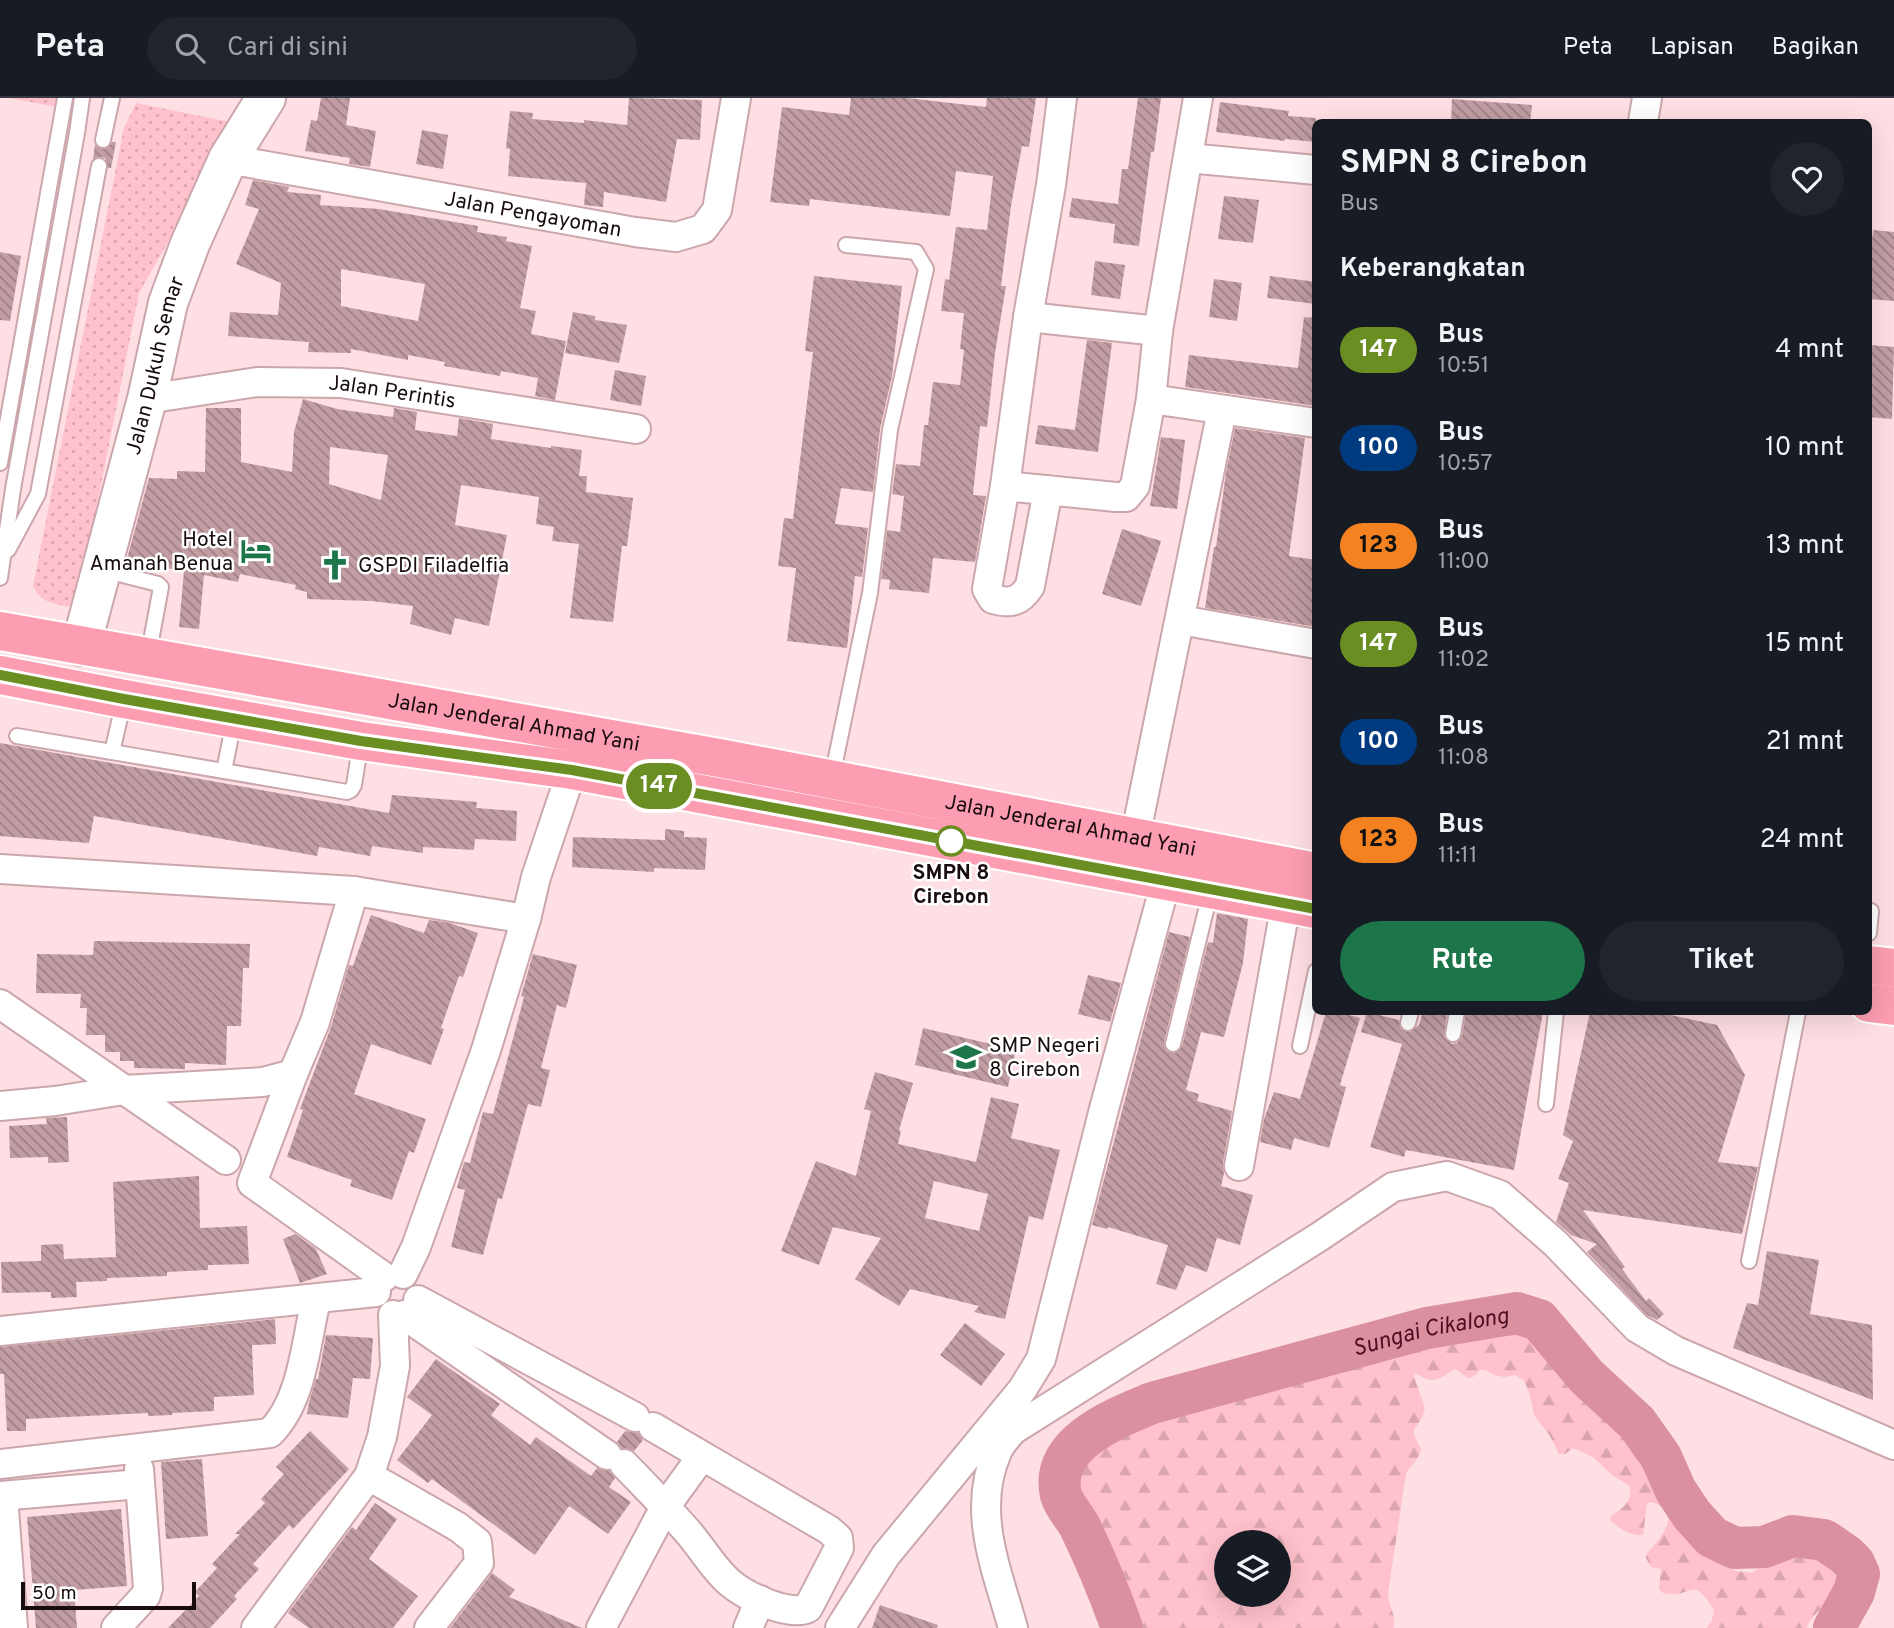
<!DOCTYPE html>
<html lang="id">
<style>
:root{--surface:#171b24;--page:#20242c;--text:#f1f3f6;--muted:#9ea1a6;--line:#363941;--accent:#1d754a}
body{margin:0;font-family:Overpass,sans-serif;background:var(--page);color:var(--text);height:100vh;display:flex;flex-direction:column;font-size:26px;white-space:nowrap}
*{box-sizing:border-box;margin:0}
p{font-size:23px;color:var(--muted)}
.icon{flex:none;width:38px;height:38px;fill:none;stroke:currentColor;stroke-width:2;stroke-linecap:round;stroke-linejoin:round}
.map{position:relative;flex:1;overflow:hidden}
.details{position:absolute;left:1312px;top:21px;width:560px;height:896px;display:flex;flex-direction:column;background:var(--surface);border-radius:10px;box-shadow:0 7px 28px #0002}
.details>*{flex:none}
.badge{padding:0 14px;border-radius:23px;font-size:24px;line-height:46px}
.fabs{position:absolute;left:1214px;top:1432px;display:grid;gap:14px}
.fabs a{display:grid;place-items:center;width:77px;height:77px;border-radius:50%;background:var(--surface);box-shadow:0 7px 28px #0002;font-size:35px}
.scale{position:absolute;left:21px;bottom:18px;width:175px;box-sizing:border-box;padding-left:7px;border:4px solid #180c0f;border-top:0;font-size:19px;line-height:24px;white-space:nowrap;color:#180c0f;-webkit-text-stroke:5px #fff;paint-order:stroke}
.map>.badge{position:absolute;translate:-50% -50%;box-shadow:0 0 0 4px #fff}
h2{padding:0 28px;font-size:26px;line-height:63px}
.round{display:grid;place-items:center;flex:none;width:74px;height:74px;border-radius:37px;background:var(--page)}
.summary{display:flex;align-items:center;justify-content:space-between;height:119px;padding:0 28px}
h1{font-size:33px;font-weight:700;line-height:52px}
.button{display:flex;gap:14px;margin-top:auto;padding:14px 28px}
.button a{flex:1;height:80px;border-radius:42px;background:var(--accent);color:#fff;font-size:28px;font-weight:700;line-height:80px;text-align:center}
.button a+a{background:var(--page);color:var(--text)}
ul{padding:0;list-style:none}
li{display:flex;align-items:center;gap:21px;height:98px;padding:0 28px}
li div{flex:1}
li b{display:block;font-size:26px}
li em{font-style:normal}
li .badge{min-width:77px;font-weight:700;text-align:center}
header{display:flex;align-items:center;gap:42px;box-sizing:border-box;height:98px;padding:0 35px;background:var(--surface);border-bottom:2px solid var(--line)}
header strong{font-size:33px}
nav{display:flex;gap:38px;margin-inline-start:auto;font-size:24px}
.search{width:490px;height:63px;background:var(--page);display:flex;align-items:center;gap:18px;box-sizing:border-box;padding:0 24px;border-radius:38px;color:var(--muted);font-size:26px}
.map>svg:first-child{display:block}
.grass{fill:url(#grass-dots)}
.forest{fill:url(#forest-firs);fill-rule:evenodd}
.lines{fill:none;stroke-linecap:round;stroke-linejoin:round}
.river{stroke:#da909e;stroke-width:42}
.building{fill:url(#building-back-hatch);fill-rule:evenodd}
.lane-casing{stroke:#cba7ad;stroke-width:18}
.street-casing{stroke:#cba7ad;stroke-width:32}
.secondary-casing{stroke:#cba7ad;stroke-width:42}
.highway-casing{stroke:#fff;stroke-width:42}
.lane{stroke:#fff;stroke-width:14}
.street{stroke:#fff;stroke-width:28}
.secondary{stroke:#fff;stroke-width:38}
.highway{stroke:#fc9db1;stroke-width:38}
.line-casing{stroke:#fff;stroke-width:16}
.line{stroke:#6b8e23;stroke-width:10}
.stop-dot{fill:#fff;stroke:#6b8e23;stroke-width:3.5}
.labels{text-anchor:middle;stroke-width:5;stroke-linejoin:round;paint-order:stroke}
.street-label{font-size:21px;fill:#180c0f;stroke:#fff}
.poi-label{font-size:21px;fill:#180c0f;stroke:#fff;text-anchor:start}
.stop-label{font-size:21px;font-weight:bold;fill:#180c0f;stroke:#fff}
.water-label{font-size:23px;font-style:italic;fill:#4e0c22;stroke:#fff}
</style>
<header>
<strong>Peta</strong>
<div class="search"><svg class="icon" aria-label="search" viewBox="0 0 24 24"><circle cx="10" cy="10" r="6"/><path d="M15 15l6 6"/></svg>Cari di sini</div>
<nav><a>Peta</a><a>Lapisan</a><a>Bagikan</a></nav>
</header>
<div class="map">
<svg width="1894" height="1530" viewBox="0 0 1894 1530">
<defs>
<pattern id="grass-dots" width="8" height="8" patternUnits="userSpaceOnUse" patternTransform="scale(1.75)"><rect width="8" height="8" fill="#ffc1cc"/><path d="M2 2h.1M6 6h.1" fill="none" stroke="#daa5ae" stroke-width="1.8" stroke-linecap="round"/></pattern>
<pattern id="forest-firs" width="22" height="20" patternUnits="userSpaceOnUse" patternTransform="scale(1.75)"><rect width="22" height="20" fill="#ffc1cc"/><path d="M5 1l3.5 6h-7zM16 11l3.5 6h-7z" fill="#daa5ae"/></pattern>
<pattern id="building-back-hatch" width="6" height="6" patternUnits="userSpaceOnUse" patternTransform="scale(1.75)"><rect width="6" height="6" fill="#c29ea4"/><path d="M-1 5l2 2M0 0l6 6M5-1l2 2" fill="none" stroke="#9d7f84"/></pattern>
</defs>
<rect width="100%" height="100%" fill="#fedfe4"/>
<!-- grass -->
<g class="grass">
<path d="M9,0h48v9z"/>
<path d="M136,5l99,20 -96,170 -54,272 -9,30 -8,12c-16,-4 -28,-5 -35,-21l91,-458z"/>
</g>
<!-- forest -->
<path class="forest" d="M1507,1225l20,2 14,8 45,59 43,32 46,82 5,15 14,11 21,24 20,15 17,2 29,-22 21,-3 35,13 11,8 3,13c-10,13 -42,32 -44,46h-100l5,-8 2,-10c-24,-38 -20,-10 -51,-17l-4,-4 2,-20 -10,-2 -5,-9 1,-5c14,-14 38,-43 4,-51l-4,2 -4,31c-11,2 -25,-7 -33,-15l2,-5c11,-6 21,-15 18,-29l-18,-11 -19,-18 -20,-9 -8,6h-6l-9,-18 -16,-21 -4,-20 -6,-15 -9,-5 -11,2 -10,-2 -9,-5h-5l-7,7 -5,1 -13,-9c-19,12 -21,15 -40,4l-1,4 11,31 -3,10 -8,12v5l7,14c-2,11 -10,16 -15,25l-18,119c0,14 10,24 5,35h-255l-43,-97 -17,-30 -5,-18v-11l5,-11 16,-22 34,-16 62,-21 115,-24 74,-28 58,-15zM1227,1444h52v52h-52z"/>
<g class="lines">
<!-- river -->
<path class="river" id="s1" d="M1122,1530c-12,-34 -26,-68 -42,-101 -5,-10 -16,-21 -19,-32 -12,-52 55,-77 91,-92l275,-75 90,-15 22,7 48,57 50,46 24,34 15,34 16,24 20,22 23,11 29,-1 29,-11 31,4 22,15 8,8 5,11 -5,18 -20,36"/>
</g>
<!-- building -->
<g class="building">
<path d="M321,0h29l-4,27 30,6 -6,36 -21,-3 1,-6 -45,-7 6,-31 6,1z"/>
<path d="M629,0l73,2 -2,40 -23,-1 -11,63 -62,-10 -1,15 -19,-2 2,-22 -78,-7 2,-27 -4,-1 4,-37 23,2 -1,6 52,4v-3l43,5z"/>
<path d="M851,0h56l79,9 1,-9h49l-7,49 -7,-1 -11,60 -10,80h5l-11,67 -8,74 -7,-1 -7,69 13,1 -11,66 -42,-4 -4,35 -40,-4 1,-9 -9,-1 6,-49 13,2 4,-36 -12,-2 4,-30 24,2 4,-41h4l5,-43 27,3 4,-35 -4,-1 4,-36 -23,-2 4,-32 4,1 7,-53 31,3 6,-54 -37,-5 -6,45 -140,-17 -1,7 -39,-4 12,-95 67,8z"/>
<path d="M1138,0h23l-7,54h-3l-12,94 -26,-3 2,-19 -46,-7 3,-19 46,6 4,-35h6z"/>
<path d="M1452,1l80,6 -2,17h-79z"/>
<path d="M1220,4l69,9 -1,5 28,2v24l-31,-3v2l-69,-9z"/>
<path d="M422,32l26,5 -5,34 -27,-5z"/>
<path d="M112,44h4l-5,26h-3l-3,-10 -5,-1 -7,2 2,-14 10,4z"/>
<path d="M253,82l36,7 -2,5 34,3 -1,10 59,4 99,17 -1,6 30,5 -1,4 26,5 -12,62 16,3 -5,23 35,7 -11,59 -20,-4 3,-18 -37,-7 -1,5 -56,-10 1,-4 -37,-7v5l-57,-11v4l-43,-1 1,-10 -81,-6 2,-24 48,3 3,-32 -45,-19 23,-55 -14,-4zM341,171l84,15 -7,37 -77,-15z"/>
<path d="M1224,98l35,4 -6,43 -35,-4z"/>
<path d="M1873,132l21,2v69l-25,-2v-28z"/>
<path d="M0,154l21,4 -11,65 -10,-1z"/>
<path d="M1095,163l30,4 -5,34 -29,-4z"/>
<path d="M814,178l88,10 -10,90 -12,53 -7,63 -32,-4 -6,36 33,4 -6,49 -7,-1 -8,72 -60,-7 9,-73 -18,-2 6,-48 9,1 20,-167 -8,-1z"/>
<path d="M1270,178l46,6v22l-49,-6z"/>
<path d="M1214,181l28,4 -5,38 -28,-4z"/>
<path d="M573,214l22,4v4l32,5 -8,38 -54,-10z"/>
<path d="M1304,219l12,1v88l-131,-19 4,-32 109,13z"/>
<path d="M1087,242l25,3 -14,109 -63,-8 3,-19 37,5z"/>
<path d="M1869,247l25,2 -2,72 -23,-2z"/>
<path d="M615,272l31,6 -5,30 -31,-6z"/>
<path d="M303,301l34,10 56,8 1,-9 23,4 -2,18 42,6 2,-18 34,6 -2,15 60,9v-2l31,4 -3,26h8l-1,16 47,6 -6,48h-5l-9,76 -43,-4 9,-74 -27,-3 2,-14 -18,-3 3,-27 -78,-12 -6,40 52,10 -18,91 -34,-8 -4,17 -41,-11 3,-18 -42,-5 -64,-2v-7l-12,-3 1,-4 -56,-11 -2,8 -34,-7 -5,54 -20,-2 5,-56 -43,-7 -1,5 -15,-3 24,-88 28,1v-8l28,1 1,-64h35v54l51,10 2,-40zM330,349l58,8 -7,45 -52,-16z"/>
<path d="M1235,330l70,10 -16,118 27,4v67l-111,-19 9,-61h2l10,-75z"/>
<path d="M1161,339l24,3 -8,69 -27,-3z"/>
<path d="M1122,431l39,12 -20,65 -39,-12z"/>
<path d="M0,645l389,70 3,-18 85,7 -1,6 41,3 -1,30 -41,-2 -1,11 -51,-3v6l-51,-7 -2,10 -51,-9 -2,9 -223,-40 -5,27 -89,-7z"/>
<path d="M665,731l19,2v6l23,1 -2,32 -51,-2v4l-82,-5 1,-30 92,3z"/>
<path d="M1217,815l31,6 -5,44 -19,74 -23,-5 -15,58 13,4 -2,7 35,10 -9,52 1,10 -3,13 32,9 -13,50 -23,-7 -10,34 -21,-7 -10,25 -20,-6 12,-39 -60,-18 -1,2 -15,-4 77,-293 21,5 -26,105 3,9 8,2 7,-7 26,-104 5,1z"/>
<path d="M371,817l53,18 5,-13 21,3 28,10 -15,44 -4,-1 -18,52 3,1 -13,36 -60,-21 -17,50 72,25 -12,34 -5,-2 -17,49 -42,-14 2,-6 -65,-23 16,-47 -3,-1 31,-82 18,-62 4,1z"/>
<path d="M94,843l156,3 -1,24h-6l-2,58h-14l-1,39 -41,-2v6l-51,-1v-7h-14v-9h-15v-17h-19l1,-27h-7l1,-14 -45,-1 1,-39 56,1z"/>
<path d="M533,856l44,11 -11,43 -9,-3 -16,63 9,2 -9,37 -13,-3 -26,95 -4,-1 -15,57 -32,-8 14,-57 -8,-2 7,-26 6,1 13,-51 10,2 31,-117 -3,-1z"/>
<path d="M1088,877l33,8 -11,39 -32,-8z"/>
<path d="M1326,914h12l22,6 -20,67 6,2 -17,61 -35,-10 -3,12 -31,-8 4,-23 10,-27 26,7z"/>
<path d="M1367,914l32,8 2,9 9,3 9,-7 4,-13h24l-3,25 8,7 5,-1 5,-7 4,-24h77l-29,158 -108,-20 -2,7 -34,-10 32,-103 -41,-12z"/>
<path d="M1590,914h67l60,13 28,50 -27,87 40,5 -16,67 -159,-24 42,57 -3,2 24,32 3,-3 15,16 -7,6 -10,-5 -60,-63 10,-8 -26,-9 -15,-13 13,-39 -11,-4 15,-38 -10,-6z"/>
<path d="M923,930l93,22 -8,37 -93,-22z"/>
<path d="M875,974l38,11 -14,47 2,1 -3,13 78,18 15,-65 28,7 -8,34 49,12 -17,70 -14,-4 -24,103 -31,-7 5,-6 -69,-17 -11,17 -44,-27 26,-41 -48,-11 -14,38 -38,-14 35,-90 40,15 15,-65 -7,-2zM934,1083l54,13 -9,37 -54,-13z"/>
<path d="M67,1019l2,45 -21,1v-6l-38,1 -1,-32 38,-2 -1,-6z"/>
<path d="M199,1078l1,52 47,-2 2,38 -41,1v5l-41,2v4l-60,2v3l-31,1 1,15 -26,1v-6l-49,1 -1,-31 40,-1v-16l22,-1 1,15 52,-2 -3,-75z"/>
<path d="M295,1136l21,15 11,25 -27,9 -17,-44z"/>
<path d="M1767,1153l52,9 -9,54 62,11 1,75 -140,-52 14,-45 11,2z"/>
<path d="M275,1221l1,25 -24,1 2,50 -40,2v14l-42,2v2l-24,1v-3l-122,6v12h-19l-3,-57h-4v-27z"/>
<path d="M965,1225l40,31 -24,32 -41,-31z"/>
<path d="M326,1237l47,3 -3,41 -17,-1 -5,40 -41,-4 2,-12 7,-23h2z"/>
<path d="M436,1261l64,45 -9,11 39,30 6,-8 55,39 6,-8 12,3 6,7 -6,9 22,15 -23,32 -39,-28 -34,49 -103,-76 -4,4 -31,-23 35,-45 -25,-18z"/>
<path d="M310,1333l39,38 -56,60 -4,-4 -36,39 6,5 -25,27 3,3 -27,29h-42l31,-32 -4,-4 22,-24 -5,-4 28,-30h-5l30,-31 -4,-4 23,-25 -8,-7z"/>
<path d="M625,1333l13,2 5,7 -9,11 -12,-3 -5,-6z"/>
<path d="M202,1361l6,77 -42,3 -5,-77z"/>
<path d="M375,1405l22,16 -28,40 49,37 -25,32h-84l-21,-15 64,-86 4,3z"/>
<path d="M121,1411l6,77 -53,4 3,38h-41l-9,-111z"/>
<path d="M492,1475l23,17 -6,7 73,31h-132z"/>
<path d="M880,1507l58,20 -1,3h-65z"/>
</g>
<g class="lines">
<!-- lane casing -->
<g class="lane-casing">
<g id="lane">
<path d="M103,42l9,-42"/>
<path d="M0,365l65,-365"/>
<path d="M8,452l30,-56 61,-328"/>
<path d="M103,472l55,14 3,3 -13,70"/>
<path d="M0,480l13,-89 64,-356 5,-35"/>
<path d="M17,638l95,16 12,-51"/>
<path d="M112,654l235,40 4,-2 3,-5 7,-44"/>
<path d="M224,673l10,-50"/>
<path d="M832,679l38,-184 20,-163 36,-161 -10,-17 -70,-7"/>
<path d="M1869,835l2,-22"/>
<path d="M1408,925l3,-11"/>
<path d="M1453,936l4,-22"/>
<path d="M1173,946l38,-154"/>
<path d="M1300,948l16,-75"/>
<path d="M1546,1006l10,-92"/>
<path d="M1749,1163l49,-249"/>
</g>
</g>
<!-- street casing -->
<g class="street-casing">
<g id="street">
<path d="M1643,24l4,-24"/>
<path d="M1188,60l128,12"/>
<path id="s2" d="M228,61l407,73 41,5 27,-8 14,-19 19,-112"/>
<path d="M1028,219l130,14"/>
<path id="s3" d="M147,301l110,-17 84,1 295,46"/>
<path d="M1151,301l165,24"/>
<path d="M1005,388l23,-169 23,-132 11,-87"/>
<path d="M1048,392l-18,96c-10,16 -20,18 -37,13l-6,-10 18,-103 111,11h10l9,-11 16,-87 7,-68 40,-233"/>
<path d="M1180,522l136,24"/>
<path d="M1135,740l87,-428"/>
<path d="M0,771l354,22 172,28"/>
<path d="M0,906l226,156"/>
<path d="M293,976l-41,109 132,94"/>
<path d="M0,1008l55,-5 69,-11 139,-8 30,-8 22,-52 39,-131"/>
<path d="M1239,1068l47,-263"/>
<path d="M403,1176l13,-27 70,-197 40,-131 10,-42 36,-107"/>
<path d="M418,1202l217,117"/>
<path d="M404,1217l203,140"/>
<path d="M0,1233l376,-39"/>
<path d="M0,1366l270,-31c31,-31 35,-83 44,-124"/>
<path d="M624,1366c21,22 43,44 64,68 14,16 25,36 41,50 16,14 60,35 79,26l31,-60 -1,-10 -9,-8 -176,-103"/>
<path d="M369,1378l89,51 19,15 2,21 -50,65"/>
<path d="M0,1398l140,-12"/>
<path d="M3,1398l10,132"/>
<path d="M116,1530l30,-33 2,-7 -9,-119"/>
<path d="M256,1530l113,-152 13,-39 13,-71 -2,-51"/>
<path d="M601,1530l64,-121 37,-51"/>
<path d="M748,1530l12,-28"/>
<path d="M840,1530l46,-73 136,-165 19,-31 63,-250 62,-228"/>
<path d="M1013,1530c-16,-58 -42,-116 -16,-176 3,-8 10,-15 16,-22l306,-193 74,-50 54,-11 53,19 56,49 81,84 39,23 218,94"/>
</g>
</g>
<!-- secondary casing -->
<g class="secondary-casing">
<g id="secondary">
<path id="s4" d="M81,548l66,-247 21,-96 22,-59 38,-85 38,-61"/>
</g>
</g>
<!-- highway casing -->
<g class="highway-casing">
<g id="highway">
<path id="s5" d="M0,533l719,127 597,114"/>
<path d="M0,577l124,24 237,42 211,29 744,139"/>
<path d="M1869,867l25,3"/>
<path d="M1869,905l25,3"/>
</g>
</g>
<!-- lane -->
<use href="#lane" class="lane"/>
<!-- street -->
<use href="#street" class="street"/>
<!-- secondary -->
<use href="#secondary" class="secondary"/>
<!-- highway -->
<use href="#highway" class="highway"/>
</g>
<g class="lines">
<!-- line casing -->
<g class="line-casing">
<path id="line" d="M0,577l124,24 237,42 211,29 744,139"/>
</g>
<!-- line -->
<use href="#line" class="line"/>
</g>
<!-- icons -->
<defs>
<g id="hotel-bare" transform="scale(2.415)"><path d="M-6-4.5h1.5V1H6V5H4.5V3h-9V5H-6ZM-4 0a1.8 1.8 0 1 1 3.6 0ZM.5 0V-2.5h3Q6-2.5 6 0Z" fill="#1d754a" stroke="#fff" stroke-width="2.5" paint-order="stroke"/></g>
<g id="church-bare" transform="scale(2.415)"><path d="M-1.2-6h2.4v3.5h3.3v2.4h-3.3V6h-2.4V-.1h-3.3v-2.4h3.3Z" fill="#1d754a" stroke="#fff" stroke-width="2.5" paint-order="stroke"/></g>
<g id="school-bare" transform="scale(2.415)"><path d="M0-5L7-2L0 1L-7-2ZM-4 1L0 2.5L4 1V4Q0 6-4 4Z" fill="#1d754a" stroke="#fff" stroke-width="2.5" paint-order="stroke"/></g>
</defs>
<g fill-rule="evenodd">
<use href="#hotel-bare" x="256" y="453"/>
<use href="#church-bare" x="335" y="467"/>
<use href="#school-bare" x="966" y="959"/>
</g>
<!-- markers -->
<circle class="stop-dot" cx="951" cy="743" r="14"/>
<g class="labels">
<!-- street labels -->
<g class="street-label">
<text dy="7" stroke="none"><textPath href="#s2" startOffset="310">Jalan Pengayoman</textPath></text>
<text dy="7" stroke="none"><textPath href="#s4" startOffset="290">Jalan Dukuh Semar</textPath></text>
<text dy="7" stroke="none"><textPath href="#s3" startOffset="247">Jalan Perintis</textPath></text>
<text dy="7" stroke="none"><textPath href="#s5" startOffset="522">Jalan Jenderal Ahmad Yani</textPath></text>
<text dy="7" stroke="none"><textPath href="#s5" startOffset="1088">Jalan Jenderal Ahmad Yani</textPath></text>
</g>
<!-- poi labels -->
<g class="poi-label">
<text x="233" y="448" text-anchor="end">Hotel<tspan x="233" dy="24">Amanah Benua</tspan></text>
<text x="358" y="474">GSPDI Filadelfia</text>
<text x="989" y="954">SMP Negeri<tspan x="989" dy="24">8 Cirebon</tspan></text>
</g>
<!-- stop labels -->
<g class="stop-label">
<text x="951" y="781">SMPN 8<tspan x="951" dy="24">Cirebon</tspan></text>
</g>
<!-- water labels -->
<g class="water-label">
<text dy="8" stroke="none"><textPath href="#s1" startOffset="576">Sungai Cikalong</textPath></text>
</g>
</g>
</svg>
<div class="fabs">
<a><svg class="icon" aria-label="layers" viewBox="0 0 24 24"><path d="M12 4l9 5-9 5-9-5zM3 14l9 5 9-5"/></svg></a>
</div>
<div class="scale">50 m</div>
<b class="badge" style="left:659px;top:688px;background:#6b8e23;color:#fff">147</b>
<section class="details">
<div class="summary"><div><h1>SMPN 8 Cirebon</h1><p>Bus</p></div><a class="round"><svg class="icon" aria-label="heart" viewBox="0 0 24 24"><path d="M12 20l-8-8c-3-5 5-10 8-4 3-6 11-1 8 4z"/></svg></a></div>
<h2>Keberangkatan</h2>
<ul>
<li><span class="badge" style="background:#6b8e23;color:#fff">147</span><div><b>Bus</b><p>10:51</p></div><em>4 mnt</em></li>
<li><span class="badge" style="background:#003b80;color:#fff">100</span><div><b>Bus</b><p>10:57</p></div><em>10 mnt</em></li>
<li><span class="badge" style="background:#f58220;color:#111">123</span><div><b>Bus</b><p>11:00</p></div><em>13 mnt</em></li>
<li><span class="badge" style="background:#6b8e23;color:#fff">147</span><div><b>Bus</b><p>11:02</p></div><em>15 mnt</em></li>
<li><span class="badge" style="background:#003b80;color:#fff">100</span><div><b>Bus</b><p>11:08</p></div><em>21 mnt</em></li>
<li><span class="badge" style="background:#f58220;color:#111">123</span><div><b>Bus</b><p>11:11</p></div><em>24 mnt</em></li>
</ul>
<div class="button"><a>Rute</a><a>Tiket</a></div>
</section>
</div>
